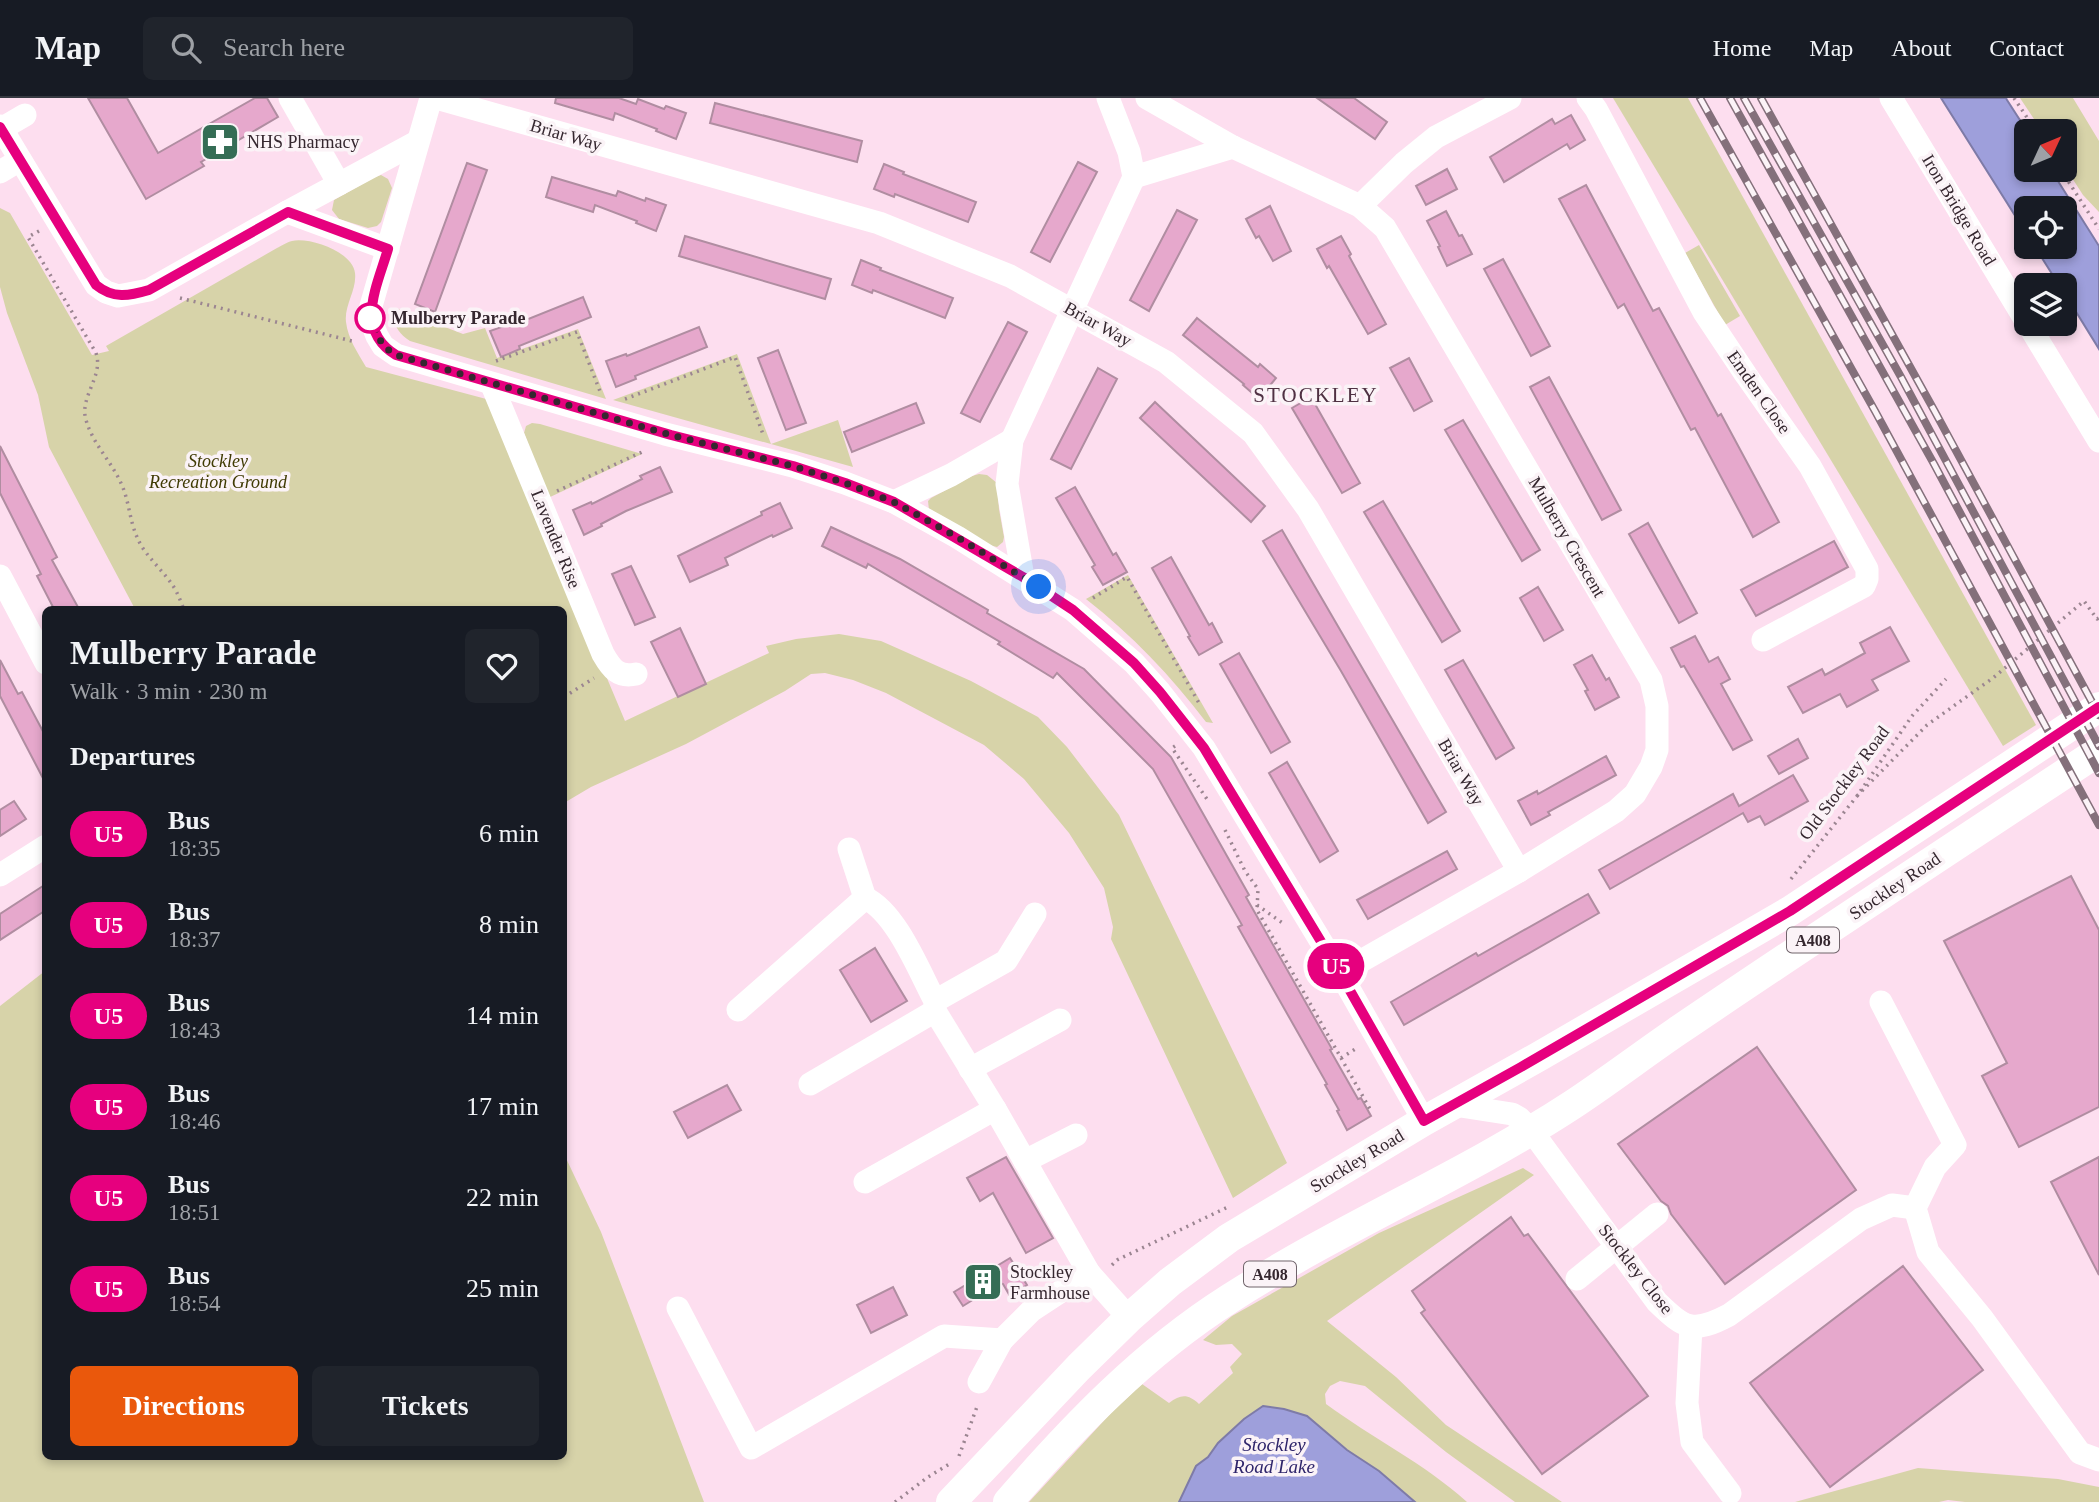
<!DOCTYPE html>
<meta charset="utf-8">
<style>
:root{--surface:#171b24;--page:#20242c;--text:#f1f3f6;--muted:#9ea1a6;--line:#363941;--accent:#ea580c}
body{margin:0;font-family:Georgia,serif;background:var(--page);color:var(--text);height:100vh;display:flex;flex-direction:column;font-size:26px;white-space:nowrap}
*{box-sizing:border-box;margin:0}
p{font-size:23px;color:var(--muted)}
.icon{flex:none;width:38px;height:38px;fill:none;stroke:currentColor;stroke-width:2;stroke-linecap:round;stroke-linejoin:round}
.map{position:relative;flex:1;overflow:hidden}
.panel{position:absolute;left:42px;top:508px;width:525px;height:854px;display:flex;flex-direction:column;background:var(--surface);border-radius:10px;box-shadow:0 4px 10px #0003}
.panel>*{flex:none}
.badge{padding:0 14px;border-radius:23px;font-size:24px;line-height:46px}
.needle{width:46px;rotate:46deg}
.controls{position:absolute;left:2014px;top:21px;display:grid;gap:14px}
.controls a{display:grid;place-items:center;width:63px;height:63px;border-radius:10px;background:var(--surface);box-shadow:0 4px 10px #0003;font-size:35px}
.you{position:absolute;width:35px;height:35px;margin:-18px;border:5px solid #fff;border-radius:50%;background:#1a73e8;box-shadow:0 0 0 10px #1a73e833}
.map>.badge{position:absolute;translate:-50% -50%;box-shadow:0 0 0 4px #fff}
h2{padding:0 28px;font-size:26px;line-height:63px}
.round{display:grid;place-items:center;flex:none;width:74px;height:74px;border-radius:10px;background:var(--page)}
.head{display:flex;align-items:center;justify-content:space-between;height:119px;padding:0 28px}
h1{font-size:33px;font-weight:600;line-height:52px}
.action{display:flex;gap:14px;margin-top:auto;padding:14px 28px}
.action a{flex:1;height:80px;border-radius:10px;background:var(--accent);color:#fff;font-size:28px;font-weight:600;line-height:80px;text-align:center}
.action a+a{background:var(--page);color:var(--text)}
ul{padding:0;list-style:none}
li{display:flex;align-items:center;gap:21px;height:91px;padding:0 28px}
li div{flex:1}
li b{display:block;font-size:26px}
li em{font-style:normal}
li .badge{min-width:77px;font-weight:700;text-align:center}
header{display:flex;align-items:center;gap:42px;box-sizing:border-box;height:98px;padding:0 35px;background:var(--surface);border-bottom:2px solid var(--line)}
header strong{font-size:33px}
nav{display:flex;gap:38px;margin-inline-start:auto;font-size:24px}
.search{width:490px;height:63px;background:var(--page);display:flex;align-items:center;gap:18px;box-sizing:border-box;padding:0 24px;border-radius:10px;color:var(--muted);font-size:26px}
.map>svg:first-child{display:block}
.green{fill:#d7d3a9}
.water{fill:#9e9fdb;stroke:#7e7ba7;stroke-width:2}
.building{fill:#e6a8cc;stroke:#b08da1;stroke-width:2}
.lines{fill:none;stroke-linecap:round;stroke-linejoin:round}
.path{stroke:#9b8591;stroke-width:3.5;stroke-dasharray:2 5;stroke-linecap:butt}
.minor{stroke:#fff;stroke-width:23}
.major{stroke:#fff;stroke-width:30}
.rail-casing{stroke:#84707b;stroke-width:8}
.rail{stroke:#fbf3f7;stroke-width:5;stroke-dasharray:16;stroke-linecap:butt}
.line-casing{stroke:#fff;stroke-width:16}
.line{stroke:#e6007e;stroke-width:10}
.walk{stroke:#35272f;stroke-width:7;stroke-dasharray:0 12.6}
.stop-dot{fill:#fff;stroke:#e6007e;stroke-width:3.5}
.labels{text-anchor:middle;stroke-width:7;stroke-linejoin:round;paint-order:stroke}
.shield{fill:#fbf3f7;stroke:#70646b;stroke-width:2}
.shield-label{font-size:16px;font-weight:bold;fill:#35272f}
.street-label{font-size:18px;fill:#35272f;stroke:#fbf3f7}
.poi-label{font-size:18px;fill:#35272f;stroke:#fbf3f7;text-anchor:start}
.stop-label{font-size:18px;font-weight:bold;fill:#35272f;stroke:#fbf3f7;text-anchor:start}
.park-label{font-size:18px;font-style:italic;fill:#403b04;stroke:#fbf3f7}
.water-label{font-size:19px;font-style:italic;fill:#2e246a;stroke:#fbf3f7}
.quarter-label{font-size:21px;letter-spacing:2px;fill:#4f3143;stroke:#fbf3f7}
</style>
<header>
<strong>Map</strong>
<div class="search"><svg class="icon" aria-label="search" viewBox="0 0 24 24"><circle cx="10" cy="10" r="6"/><path d="M15 15l6 6"/></svg>Search here</div>
<nav><a>Home</a><a>Map</a><a>About</a><a>Contact</a></nav>
</header>
<div class="map">
<svg width="2099" height="1404" viewBox="0 0 2099 1404">
<rect width="100%" height="100%" fill="#fddeef"/>
<!-- green -->
<g class="green">
<path d="M1613,0h75l348,627 -33,21z"/>
<path d="M2020,0h53l26,43v71l-16,-17 -18,-28v-36h-23z"/>
<path d="M381,77l7,4 4,9 -11,34 -4,4 -9,2 -29,-9 -7,-9 2,-10 41,-23z"/>
<path d="M0,110l10,5 82,142 17,-4 -3,-5 171,-98c4,-2 10,-6 15,-7 18,-4 61,11 63,32 2,17 -11,32 -9,49 2,17 12,31 20,45l124,33 135,321 144,-68 -3,-7 30,-7 43,-5 42,7 90,40 67,36 29,30 52,68 168,348 -54,35 -122,-259 2,-12 -9,-39 -35,-55 -45,-54 -40,-34 -98,-52 -33,-13 -28,-7 -14,1 -26,17 -99,53 -95,43 -27,16v-194h-429l-86,-162 -11,-52 -31,-82 -7,-26z"/>
<path d="M1699,147l41,71 -15,9 -40,-72z"/>
<path d="M396,210l67,26 22,-6 12,30 81,-29 28,70 -196,-58c-13,-9 -18,-17 -14,-33z"/>
<path d="M737,256l34,90 67,-24 15,47 -240,-67z"/>
<path d="M532,325l8,1 102,30 -94,44 -24,-65 2,-7z"/>
<path d="M979,376l8,1 10,8 2,26 5,28 -1,5 -6,5 -8,-2 -60,-35 -1,-9 3,-3 41,-22z"/>
<path d="M1128,477l85,148 -7,-1c-35,-46 -74,-87 -120,-123z"/>
<path d="M45,873l1,485h518v-302l37,78 103,270h-704v-496z"/>
<path d="M1523,1070l11,7 -207,146 69,56 50,48 116,77h-47l-69,-50 -81,-66 -25,-5 -10,5 -5,8 1,10c46,34 98,59 141,98h-52l-36,-31 -32,-21 -129,-7 -10,14 -12,9 -17,36h-150l82,-89 31,-29 27,19c12,-9 19,-9 30,1l34,-31 -3,-6 12,-13 -10,-10 -16,1 -13,-5 29,-24 147,-83z"/>
<path d="M1918,1370l140,11 41,8v15h-134l-17,-2 -9,2h-144z"/>
</g>
<!-- water -->
<g class="water">
<path d="M1941,0h65l1,2 20,31 -1,39h25l48,76v103l-34,-55v-9h-6l-24,-38h30v-39h-39v25z"/>
<path d="M1263,1308l21,3 23,7 40,34 32,21 36,31h-236l17,-36 12,-9 10,-14 26,-24z"/>
</g>
<!-- building -->
<g class="building">
<path d="M88,0h39l31,55 97,-55h12l11,19 -77,45 3,4 -58,33z"/>
<path d="M556,0h63l17,6 2,-5 26,10 2,-3 20,7 -10,26 -20,-8 1,-2 -42,-16 -2,7 -58,-17z"/>
<path d="M1317,0h37l33,24 -12,17z"/>
<path d="M715,5l147,38 -5,21 -147,-39z"/>
<path d="M1571,17l14,25 -15,9 -3,-5 -63,38 -14,-25 62,-38 3,5z"/>
<path d="M1078,64l19,10 -47,90 -19,-10z"/>
<path d="M467,65l20,7 -52,142 -20,-8z"/>
<path d="M884,66l20,8 -1,2 73,28 -8,20 -73,-28 -1,3 -20,-8z"/>
<path d="M1447,71l10,20 -31,16 -10,-19z"/>
<path d="M552,79l64,19 2,-5 27,10 1,-3 20,7 -10,26 -20,-8 1,-2 -42,-16 -2,7 -47,-15z"/>
<path d="M1586,87l67,126 6,-3 59,108 3,-2 58,108 -26,15 -58,-109 -4,2 -67,-126 -6,4 -59,-109z"/>
<path d="M1270,108l21,45 -18,10 -14,-25 -3,2 -10,-19z"/>
<path d="M1177,112l20,10 -48,91 -19,-11z"/>
<path d="M1446,113l13,25 3,-1 10,19 -25,12 -9,-19 2,-1 -13,-25z"/>
<path d="M685,138l146,43 -6,20 -146,-43z"/>
<path d="M1341,138l10,18 -2,2 37,68 -18,10 -39,-68 -2,2 -10,-19z"/>
<path d="M1503,161l47,87 -19,10 -47,-87z"/>
<path d="M861,162l20,8 -1,2 73,28 -8,20 -72,-28 -1,3 -20,-8z"/>
<path d="M583,199l8,20 -72,29 1,3 -19,8 -11,-26 20,-7 1,2z"/>
<path d="M1197,220l61,49 2,-3 16,14 -17,21 -16,-14 1,-1 -61,-49z"/>
<path d="M1008,224l19,10 -47,90 -19,-9z"/>
<path d="M699,229l8,20 -72,29 1,3 -20,8 -10,-26 20,-7 1,2z"/>
<path d="M778,252l28,73 -20,7 -28,-72z"/>
<path d="M1409,260l23,43 -18,10 -24,-43z"/>
<path d="M1098,270l19,11 -46,90 -20,-10z"/>
<path d="M1549,279l72,133 -19,10 -72,-133z"/>
<path d="M1311,299l49,86 -18,10 -50,-85z"/>
<path d="M1155,304l110,104 -14,16 -111,-104z"/>
<path d="M916,305l8,20 -72,29 -8,-20z"/>
<path d="M1463,322l77,130 -18,11 -77,-131z"/>
<path d="M0,348l57,111 -5,3 27,49h-25l-17,-33 4,-2 -41,-81z"/>
<path d="M660,369l12,25 -46,19 -25,13 1,2 -18,9 -11,-25 18,-8 1,2 50,-25 -2,-3z"/>
<path d="M1075,389l38,68 3,-2 11,19 -24,13 -11,-18 3,-2 -39,-67z"/>
<path d="M1383,403l77,130 -18,11 -78,-130z"/>
<path d="M780,405l12,25 -19,9 -1,-2 -47,23 3,7 -38,17 -12,-26 84,-41 -1,-3z"/>
<path d="M1648,425l49,90 -18,10 -50,-89z"/>
<path d="M831,429l69,32 88,51 -1,3 97,56 87,88 78,138 -3,2 86,152 -2,1 28,49 3,-1 10,18 -24,14 -10,-19 2,-1 -14,-25 2,-1 -89,-157 4,-2 -89,-156 -96,-96 -4,5 -55,-34 2,-2 -132,-78 -2,4 -44,-22z"/>
<path d="M1282,432l164,282 -18,11 -87,-152 -78,-130z"/>
<path d="M1834,443l14,26 -92,49 -15,-26z"/>
<path d="M1171,459l38,68 3,-2 10,19 -23,13 -11,-18 2,-1 -38,-68z"/>
<path d="M631,468l24,51 -20,8 -23,-51z"/>
<path d="M1538,489l25,43 -19,11 -24,-43z"/>
<path d="M1890,529l19,34 -37,19 6,10 -31,17 -7,-13 -37,19 -15,-26 34,-18 3,6 40,-22 -5,-10z"/>
<path d="M680,530l26,56 -28,13 -27,-55z"/>
<path d="M1695,538l14,26 9,-5 12,22 -9,5 31,56 -19,10 -36,-62 -13,-22 -3,1 -10,-19z"/>
<path d="M1239,555l51,89 -19,11 -51,-89z"/>
<path d="M1592,557l14,25 3,-2 10,19 -24,13 -10,-19 3,-1 -14,-25z"/>
<path d="M0,562l18,34 4,-2 24,45v47l-46,-88z"/>
<path d="M1463,562l51,88 -18,11 -51,-89z"/>
<path d="M1798,641l10,19 -29,16 -11,-18z"/>
<path d="M1606,658l10,19 -68,37 2,3 -19,10 -13,-24 19,-10 1,3z"/>
<path d="M1287,664l51,89 -18,11 -51,-89z"/>
<path d="M1793,677l15,26 -43,24 -5,-9 -12,6 -5,-9 -133,76 -11,-19 134,-76 6,12z"/>
<path d="M14,703l12,18 -26,17v-26z"/>
<path d="M1447,753l10,18 -89,50 -11,-19z"/>
<path d="M2071,778l28,54v177l-80,40 -37,-71 25,-13 -63,-122z"/>
<path d="M46,786v26l-46,30v-26z"/>
<path d="M1588,796l11,19 -195,112 -13,-23 85,-49 2,3z"/>
<path d="M875,850l32,53 -36,21 -31,-52z"/>
<path d="M1757,949l99,143 -131,94 -54,-70 -3,-8 -7,-5 -43,-57z"/>
<path d="M727,987l14,25 -53,28 -14,-26z"/>
<path d="M1006,1059l47,81 -27,15 -33,-60 -13,8 -13,-23z"/>
<path d="M2099,1059v118l-48,-93z"/>
<path d="M1511,1119l13,19 4,-2 120,162 -106,78 -121,-161 4,-3 -13,-19z"/>
<path d="M1010,1160l17,27 -17,11 -7,-12 -3,-1 -37,23 -9,-14z"/>
<path d="M1903,1168l80,104 -153,117 -80,-104z"/>
<path d="M893,1189l14,28 -36,18 -14,-28z"/>
</g>
<g class="lines">
<!-- path -->
<g class="path">
<path d="M2014,0l22,33"/>
<path d="M2061,72l38,59"/>
<path d="M39,133l-11,6 68,116c8,23 -17,44 -10,67 7,24 24,40 34,61 11,22 8,42 22,66 10,15 24,27 33,42 4,7 6,14 9,20"/>
<path d="M180,200l176,44"/>
<path d="M496,263l81,-29 24,62"/>
<path d="M625,301l110,-42 29,80"/>
<path d="M557,393l85,-39h3"/>
<path d="M1093,500l34,-21 72,126"/>
<path d="M564,599l30,-19"/>
<path d="M1175,648l-3,2 37,54"/>
<path d="M1857,698l70,-71 66,-47 91,-77 13,18 2,-1"/>
<path d="M1225,732l20,41 13,18 -1,21 113,199"/>
<path d="M1791,781l66,-83 55,-80 34,-37"/>
<path d="M1257,807l27,19"/>
<path d="M1341,960l16,-10"/>
<path d="M1112,1167l5,-5 113,-54"/>
<path d="M959,1358l19,-52"/>
<path d="M895,1404l33,-25 23,-14"/>
</g>
<!-- minor -->
<g class="minor">
<path d="M290,0l49,86"/>
<path d="M431,0l-60,208 -1,12 7,18 6,10 13,9 269,79 128,32 52,17 49,19 63,35 116,73 61,53 26,29 44,56 136,225 84,148"/>
<path d="M436,0l443,125 131,53 156,86 87,71 55,76 211,362"/>
<path d="M1147,0l86,49 127,59 25,22 266,452 6,26v44l-6,17 -16,27 -19,17 -97,60 -179,102"/>
<path d="M1588,0l8,11 108,203 42,63 64,91 57,103v10l-3,7 -101,54"/>
<path d="M1891,0l135,223"/>
<path d="M0,28l96,159 10,7 12,4 31,-6 138,-78 130,-70"/>
<path d="M1,31l24,-14"/>
<path d="M0,74l20,-12"/>
<path d="M1134,79l99,-30"/>
<path d="M1360,108l44,-43 32,-26 74,-39"/>
<path d="M287,114l101,37"/>
<path d="M2028,226l71,117"/>
<path d="M492,287l111,269c8,14 15,24 33,20"/>
<path d="M894,404l57,-27 61,-35"/>
<path d="M0,478l46,87"/>
<path d="M1023,479l-16,-93 5,-44 122,-263 -5,-25 -21,-54"/>
<path d="M849,751l16,49"/>
<path d="M0,777l46,-29"/>
<path d="M935,903l71,-40 29,-47"/>
<path d="M1881,904l74,143 -20,22 -20,41 13,44 54,66 98,135 19,7"/>
<path d="M738,912l127,-112c31,14 54,73 70,103v10"/>
<path d="M970,971l90,-49"/>
<path d="M810,986l125,-73 60,98"/>
<path d="M1454,1007l58,9 7,4 12,12 126,172c28,27 36,32 72,13l132,-96 31,-14 23,3"/>
<path d="M1025,1063l51,-26"/>
<path d="M865,1084l130,-73 94,164"/>
<path d="M1577,1181l80,-65"/>
<path d="M678,1210l73,140 193,-112 58,4"/>
<path d="M1691,1229l-4,76 5,39 38,51"/>
<path d="M979,1284l23,-42 29,-29 58,-38 40,45"/>
</g>
<!-- major -->
<g class="major">
<path d="M951,1404l128,-135 50,-49 41,-36 59,-44 195,-117 114,-64 252,-146 309,-204"/>
<path d="M1008,1404c66,-76 136,-149 221,-203 110,-71 233,-122 343,-194 35,-23 69,-49 104,-73 140,-95 282,-188 423,-281"/>
</g>
<!-- rail casing -->
<g class="rail-casing">
<g id="rail">
<path d="M1700,0l175,313 224,414"/>
<path d="M1730,0l204,366 165,309"/>
<path d="M1744,0l157,279 198,369"/>
<path d="M1761,0l173,312 165,305"/>
</g>
</g>
<!-- rail -->
<use href="#rail" class="rail"/>
</g>
<g class="lines">
<!-- line casing -->
<g class="line-casing">
<path id="line" d="M0,29l96,158c17,14 33,11 53,5l139,-78 100,37c-11,38 -34,80 8,106l275,80 122,31 52,17 49,19 129,75 50,33 61,53 26,29 44,56 136,225 84,148 97,-54 269,-156 309,-204"/>
</g>
<!-- line -->
<use href="#line" class="line"/>
<!-- walk -->
<path class="walk" d="M370,220l13,28 13,9 275,80 122,31 52,17 49,19 63,35 82,50"/>
</g>
<!-- icons -->
<defs>
<g id="pharmacy-square" transform="scale(2.0125)"><rect x="-9" y="-9" width="18" height="18" rx="4" fill="#356d55" stroke="#fbf3f7"/><path d="M-2-6h4v4h4v4h-4v4h-4v-4h-4v-4h4Z" fill="#fff"/></g>
<g id="building-square" transform="scale(2.0125)"><rect x="-9" y="-9" width="18" height="18" rx="4" fill="#356d55" stroke="#fbf3f7"/><path d="M-4-6H4V6H1V3H-1V6H-4ZM-2.5-4.3h1.7v1.8h-1.7ZM.8-4.3h1.7v1.8H.8ZM-2.5-1h1.7V.8h-1.7ZM.8-1h1.7V.8H.8Z" fill="#fff"/></g>
</defs>
<g fill-rule="evenodd">
<use href="#pharmacy-square" x="220" y="44"/>
<use href="#building-square" x="983" y="1184"/>
</g>
<!-- markers -->
<circle class="stop-dot" cx="370" cy="220" r="14"/>
<g class="labels">
<!-- shield labels -->
<g class="shield">
<rect x="1787" y="829.5" width="52" height="25" rx="5"/>
<rect x="1244" y="1163.5" width="52" height="25" rx="5"/>
</g>
<g class="shield-label">
<text x="1813" y="848">A408</text>
<text x="1270" y="1182">A408</text>
</g>
<!-- street labels -->
<g class="street-label">
<text transform="translate(566 37) rotate(16)" y="6">Briar Way</text>
<text transform="translate(1959 112) rotate(59)" y="6">Iron Bridge Road</text>
<text transform="translate(1098 226) rotate(29)" y="6">Briar Way</text>
<text transform="translate(1759 294) rotate(55)" y="6">Emden Close</text>
<text transform="translate(1567 439) rotate(60)" y="6">Mulberry Crescent</text>
<text transform="translate(556 441) rotate(68)" y="6">Lavender Rise</text>
<text transform="translate(1461 674) rotate(60)" y="6">Briar Way</text>
<text transform="translate(1844 685) rotate(-53)" y="6">Old Stockley Road</text>
<text transform="translate(1895 788) rotate(-34)" y="6">Stockley Road</text>
<text transform="translate(1357 1063) rotate(-31)" y="6">Stockley Road</text>
<text transform="translate(1636 1171) rotate(52)" y="6">Stockley Close</text>
</g>
<!-- poi labels -->
<g class="poi-label">
<text x="247" y="50">NHS Pharmacy</text>
<text x="1010" y="1180">Stockley<tspan x="1010" dy="21">Farmhouse</tspan></text>
</g>
<!-- stop labels -->
<g class="stop-label">
<text x="391" y="226">Mulberry Parade</text>
</g>
<!-- park labels -->
<g class="park-label">
<text x="218" y="369">Stockley<tspan x="218" dy="21">Recreation Ground</tspan></text>
</g>
<!-- water labels -->
<g class="water-label">
<text x="1274" y="1353">Stockley<tspan x="1274" dy="22">Road Lake</tspan></text>
</g>
<!-- quarter labels -->
<g class="quarter-label">
<text x="1316" y="304">STOCKLEY</text>
</g>
</g>
</svg>
<div class="controls">
<a><svg class="needle" viewBox="-14 -14 28 28"><path d="M0-13l5 13h-10z" fill="#e53935"/><path d="M0 13l5-13h-10z" fill="#9ea1a6"/></svg></a>
<a><svg class="icon" aria-label="locate" viewBox="0 0 24 24"><circle cx="12" cy="12" r="6"/><path d="M12 2v4M12 18v4M2 12h4M18 12h4"/></svg></a>
<a><svg class="icon" aria-label="layers" viewBox="0 0 24 24"><path d="M12 4l9 5-9 5-9-5zM3 14l9 5 9-5"/></svg></a>
</div>
<div class="you" style="left:1039px;top:489px"></div>
<b class="badge" style="left:1336px;top:868px;background:#e6007e;color:#fff">U5</b>
<section class="panel">
<div class="head"><div><h1>Mulberry Parade</h1><p>Walk · 3 min · 230 m</p></div><a class="round"><svg class="icon" aria-label="heart" viewBox="0 0 24 24"><path d="M12 20l-8-8c-3-5 5-10 8-4 3-6 11-1 8 4z"/></svg></a></div>
<h2>Departures</h2>
<ul>
<li><span class="badge" style="background:#e6007e;color:#fff">U5</span><div><b>Bus</b><p>18:35</p></div><em>6 min</em></li>
<li><span class="badge" style="background:#e6007e;color:#fff">U5</span><div><b>Bus</b><p>18:37</p></div><em>8 min</em></li>
<li><span class="badge" style="background:#e6007e;color:#fff">U5</span><div><b>Bus</b><p>18:43</p></div><em>14 min</em></li>
<li><span class="badge" style="background:#e6007e;color:#fff">U5</span><div><b>Bus</b><p>18:46</p></div><em>17 min</em></li>
<li><span class="badge" style="background:#e6007e;color:#fff">U5</span><div><b>Bus</b><p>18:51</p></div><em>22 min</em></li>
<li><span class="badge" style="background:#e6007e;color:#fff">U5</span><div><b>Bus</b><p>18:54</p></div><em>25 min</em></li>
</ul>
<div class="action"><a>Directions</a><a>Tickets</a></div>
</section>
</div>
